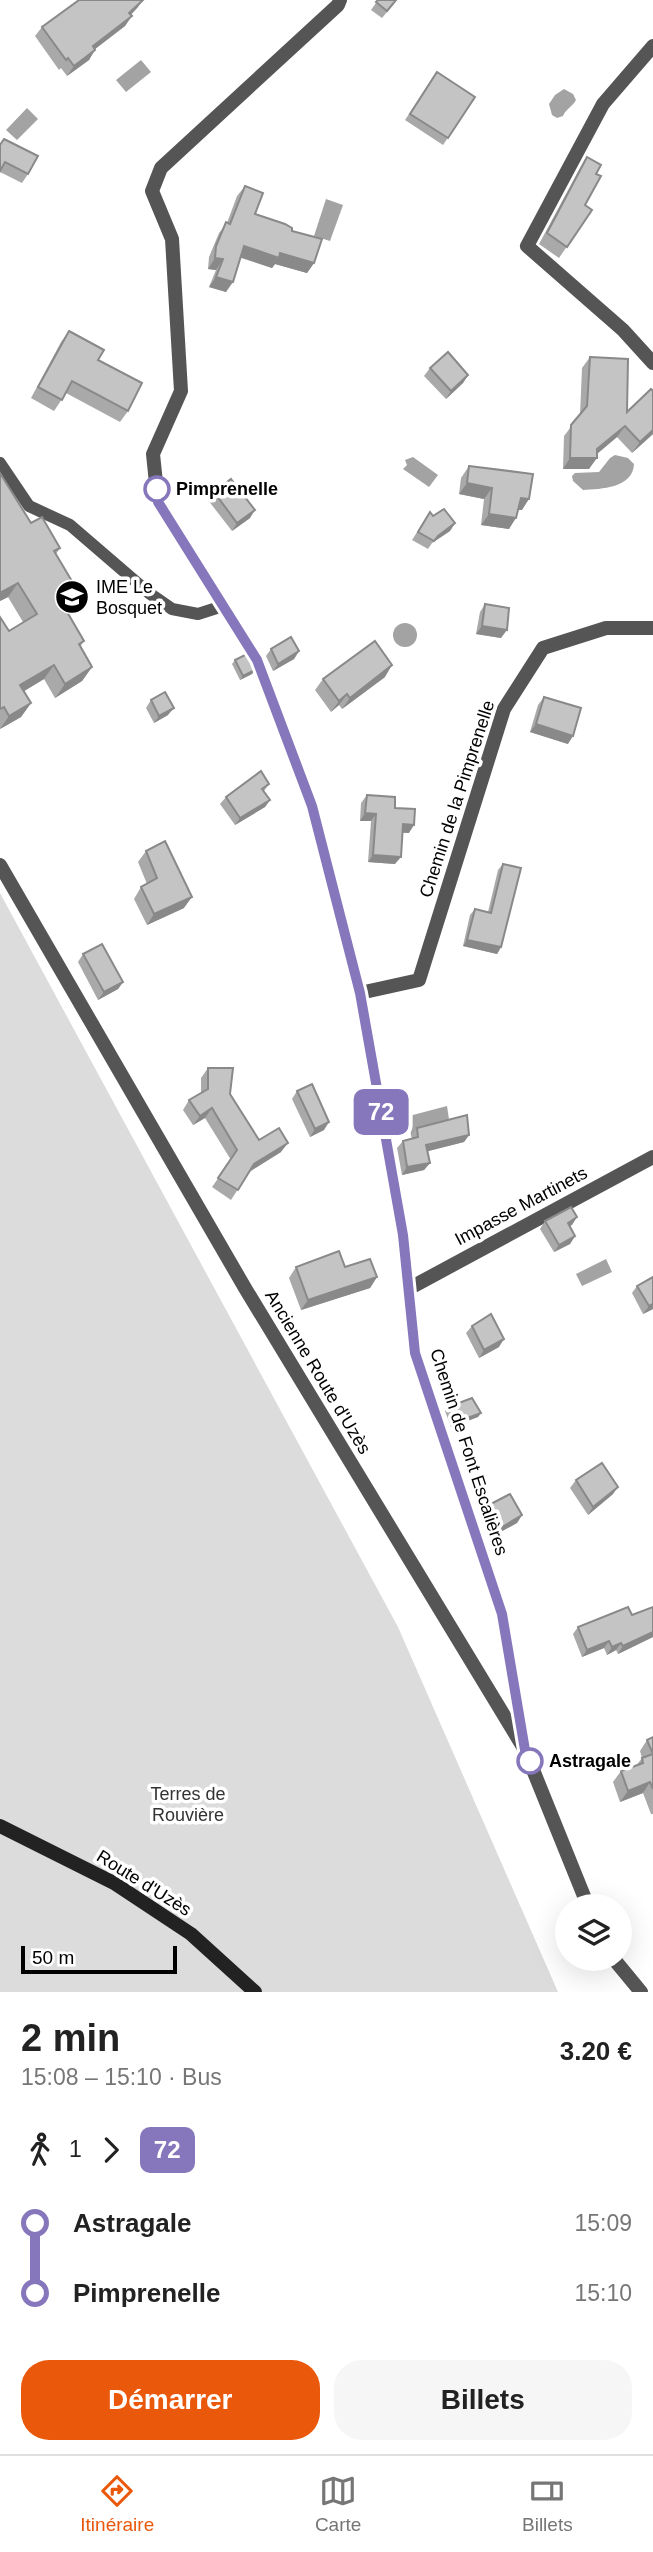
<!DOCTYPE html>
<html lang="fr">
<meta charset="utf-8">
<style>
:root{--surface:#fff;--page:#f6f6f6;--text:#222;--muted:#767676;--line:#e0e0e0;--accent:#ea580c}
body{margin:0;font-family:Helvetica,sans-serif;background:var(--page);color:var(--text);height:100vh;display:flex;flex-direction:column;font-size:26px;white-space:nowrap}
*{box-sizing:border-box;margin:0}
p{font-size:23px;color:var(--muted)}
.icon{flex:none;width:38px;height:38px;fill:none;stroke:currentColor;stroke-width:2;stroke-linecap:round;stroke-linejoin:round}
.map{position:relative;height:1992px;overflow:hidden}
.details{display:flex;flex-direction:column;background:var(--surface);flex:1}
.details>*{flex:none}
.badge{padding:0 14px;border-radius:10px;font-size:24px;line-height:46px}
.fabs{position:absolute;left:555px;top:1894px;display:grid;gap:14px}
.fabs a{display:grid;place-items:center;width:77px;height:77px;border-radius:50%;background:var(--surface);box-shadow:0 7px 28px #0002;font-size:35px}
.scale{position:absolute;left:21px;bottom:18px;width:156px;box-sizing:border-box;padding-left:7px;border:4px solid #000;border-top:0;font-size:19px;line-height:24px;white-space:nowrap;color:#000;-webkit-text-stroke:5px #fff;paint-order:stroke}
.map>.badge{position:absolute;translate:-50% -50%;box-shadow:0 0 0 4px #fff}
.legs{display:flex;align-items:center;gap:10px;height:77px;padding:0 21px;font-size:23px}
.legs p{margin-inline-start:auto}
.summary{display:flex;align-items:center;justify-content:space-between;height:119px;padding:0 21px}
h1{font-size:38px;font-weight:700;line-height:52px}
.button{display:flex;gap:14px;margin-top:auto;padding:14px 21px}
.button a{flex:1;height:80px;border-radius:28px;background:var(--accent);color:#fff;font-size:28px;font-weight:700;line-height:80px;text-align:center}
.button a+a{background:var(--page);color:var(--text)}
ul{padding:0 21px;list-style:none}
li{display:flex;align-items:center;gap:24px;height:70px;font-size:26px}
li i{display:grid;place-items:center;width:10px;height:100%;margin:0 9px;background:currentColor}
li i::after{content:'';width:18px;height:18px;margin:-9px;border:5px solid;border-radius:50%;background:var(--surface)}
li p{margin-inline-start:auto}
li:first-child i{background:linear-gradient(#0000 50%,currentColor 0)}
li:last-child i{background:linear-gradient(currentColor 50%,#0000 0)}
.dock{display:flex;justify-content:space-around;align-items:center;height:98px;border-top:2px solid var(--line);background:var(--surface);font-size:19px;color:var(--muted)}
.dock a{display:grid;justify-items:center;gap:4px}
.dock .active{color:var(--accent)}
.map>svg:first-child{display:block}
.green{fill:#dcdcdc}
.water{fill:#a3a3a3}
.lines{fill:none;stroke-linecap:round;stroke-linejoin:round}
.lane{stroke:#555;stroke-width:12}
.street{stroke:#555;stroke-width:14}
.secondary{stroke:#222;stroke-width:14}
.wall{fill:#a9a9a9}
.shaded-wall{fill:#898989}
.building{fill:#c4c4c4;stroke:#898989;stroke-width:2}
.line-1-casing{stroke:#fff;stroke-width:16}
.line-1{stroke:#8677bc;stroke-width:10}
.stop-1-dot{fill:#fff;stroke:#8677bc;stroke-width:3.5}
.labels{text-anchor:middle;stroke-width:7;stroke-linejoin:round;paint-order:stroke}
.stop-label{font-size:18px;font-weight:bold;fill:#000;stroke:#fff;text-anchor:start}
.poi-label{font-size:18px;fill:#000;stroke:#fff;text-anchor:start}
.street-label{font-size:18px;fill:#000;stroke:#fff}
.park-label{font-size:18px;fill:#333;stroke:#fff}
</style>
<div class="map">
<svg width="653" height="1992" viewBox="0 0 653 1992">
<rect width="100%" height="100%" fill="#fff"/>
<!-- green -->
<path class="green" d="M0,893l398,734 160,365h-558z"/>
<!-- water -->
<g class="water">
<path d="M141,60l10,12 -25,20 -10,-12z"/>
<path d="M564,89l9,5 3,6c-4,7 -10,9 -13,16l-6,2 -5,-3 -3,-11 6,-9z"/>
<path d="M27,108l11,11 -21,21 -11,-10z"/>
<path d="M326,199l17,6 -13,36 -16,-5z"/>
<path d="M615,455l13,3 6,6c-1,24 -33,25 -51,26l-10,-9 -1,-5 3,-3 24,-1 11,-14z"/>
<path d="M413,457l25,18 -9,12 -26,-18 4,-4 -2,-5z"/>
<circle cx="405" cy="635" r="12"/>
<path d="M447,1106l3,20 -39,10 -2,-20z"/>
<path d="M606,1259l6,13 -30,14 -6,-12z"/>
</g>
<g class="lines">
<!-- lane -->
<path class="lane" d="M0,463l29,43 41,19 79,68 23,16 26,5 25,-8"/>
<!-- street -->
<g class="street">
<path d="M340,0l-2,5 -177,163 -9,23 20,48 9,152 -28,63 5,48 99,158 55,146 48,187 43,242 12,118 87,261 23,136"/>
<path d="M653,46l-50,58 -76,142 96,84 30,33"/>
<path d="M0,865l245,423 280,462 63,156"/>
<path d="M360,993l59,-13 85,-271 39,-61 63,-20h47"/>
<path d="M408,1289l245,-132"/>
<path d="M613,1958l28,34"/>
</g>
<!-- secondary -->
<path class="secondary" d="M0,1826l114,57 77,51 64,58"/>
</g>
<!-- wall -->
<g class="wall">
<path d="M378,0h19l-15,18 -11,-8z"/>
<path d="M138,7l-7,8 -6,11 -30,23 -6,11 -22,16 -6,-8 -2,2 -24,-34 7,-9z"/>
<path d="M437,72l38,25 -32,48 -38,-25z"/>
<path d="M4,139l24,35 -6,9 -22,-11v-28z"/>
<path d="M587,157l9,17 -11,31 7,5 -33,48 -20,-14 41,-76z"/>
<path d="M245,186l10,28 37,17 22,32 -7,10 -32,-9 -3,4 -31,-10 -15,34 -17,-5 7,-17 -8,-1 1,-12 10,-24 8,-10 10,-27z"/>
<path d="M69,331l29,29 30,51 -8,11 -54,-29 -12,18 -23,-13 30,-56z"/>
<path d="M590,357l37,55 26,22 -21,19 -15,-16 -20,17 -8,15h-26l1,-33 16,-21 2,-47z"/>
<path d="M430,368l38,7 -5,8 -17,16 -22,-23z"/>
<path d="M469,466l53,44h-4l-9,19 -28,-4 3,-26 -25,-5 2,-16z"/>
<path d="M0,473l31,50 29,25 -4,6 10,48 -4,2 22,37 -4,6 12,20 -10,14 -27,17 -11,-19 -20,12 7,12 -10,14 -21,12v-112l9,14 14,-9 -15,-25 -8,4z"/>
<path d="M214,492l36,26 -18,13 -24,-31z"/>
<path d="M430,512l3,4 22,7 -5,8 -18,12 -4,6 -16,-9z"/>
<path d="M485,604l16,34 -25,-4 4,-22z"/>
<path d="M271,649l28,2 -5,8 -21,12 -7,-15z"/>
<path d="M235,660l20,10 -3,4 -12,6 -8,-16z"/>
<path d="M385,677l-43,32 -3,-4 -8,7 -16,-22 8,-11z"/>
<path d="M544,697l24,47 -38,-12 8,-27z"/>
<path d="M151,700l17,15 -14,8 -8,-15z"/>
<path d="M269,784l-5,7 6,9 -5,7 -30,18 -15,-21 6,-7z"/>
<path d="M367,795l28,13 14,25h-6l-8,31 -27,-2 3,-41h-11l1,-18z"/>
<path d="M146,851l38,57 -37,17 -13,-26 7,-12 6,-3 -9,-22z"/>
<path d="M503,864l-2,83 -4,7 -34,-8 7,-31 5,-6 13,3 10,-42z"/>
<path d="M83,954l40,28 -5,7 -20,11 -20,-38z"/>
<path d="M208,1068l22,26 29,46 22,12 -32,20 -18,28 -19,-13 19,-27 -26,-42 -12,7 -10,-15 6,-10 12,-7v-15z"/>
<path d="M297,1091l27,39 -14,7 -18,-38z"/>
<path d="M417,1128l52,7 -5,7 -37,9 3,12 -6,7 -22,5 -5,-27 6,-7 9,-3 -1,-2z"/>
<path d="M577,1217l-7,9 5,10 -5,8 -16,8 -14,-23 5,-8z"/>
<path d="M296,1267h49l32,10 -7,11 -69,22 -12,-32z"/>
<path d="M653,1277v32l-10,5 -11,-21 5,-7z"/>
<path d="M472,1326l27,21 -20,11 -13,-25z"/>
<path d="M448,1407l33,6 -3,4 -27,10 -6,-16z"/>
<path d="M576,1480l37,14 -25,21 -18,-27z"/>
<path d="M487,1506l35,9 -5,8 -24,13 -12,-22z"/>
<path d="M653,1607v30l-35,17 -2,-4 -9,5 -3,-7 -22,9 -9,-23 5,-7 54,-12z"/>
<path d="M653,1737v77h-2l-8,-21 -23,9 -7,-20 8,-11 15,-5 6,-8 -2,-7 7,-11z"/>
</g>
<!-- shaded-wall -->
<g class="shaded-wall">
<path d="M143,0l-5,7 -16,16 7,-10z"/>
<path d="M132,16l-7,10 -39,30 7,-10z"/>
<path d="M95,50l-6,10 -22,16 7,-10z"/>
<path d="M244,246l36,7 34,10 -7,10 -32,-9 -3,4 -35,-12z"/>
<path d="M215,258l8,1 -7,11 -8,-1z"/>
<path d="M216,277l17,5 -7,10 -17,-5z"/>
<path d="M468,375l-5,8 -17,16 5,-8z"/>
<path d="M625,426l-8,11 -25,21h5l-8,11h-26l7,-11 27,-9z"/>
<path d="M653,430v4l-21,19 8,-11z"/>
<path d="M467,483l25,5 -8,11 -25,-5z"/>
<path d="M521,498l8,1 -7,11h-9z"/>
<path d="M255,510l-5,8 -18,13 5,-8z"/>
<path d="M489,514l27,4 -7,11 -28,-4z"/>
<path d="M455,523l-5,8 -18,12 6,-7z"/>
<path d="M18,583l-10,14 -8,4v-8z"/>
<path d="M76,588l-10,14 -17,10 10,-14z"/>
<path d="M482,626l25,4 -6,8 -25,-4z"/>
<path d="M299,651l-5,8 -21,12 5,-7z"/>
<path d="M54,665l-10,14 -33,20 9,-14z"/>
<path d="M392,665l-7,12 -43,32 8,-11z"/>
<path d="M92,667l-10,14 -27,17 10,-14z"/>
<path d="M255,670l-3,4 -12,6 3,-4z"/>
<path d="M347,694l-8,11 -8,7 8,-11z"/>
<path d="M31,703l-10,14 -21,12 9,-13z"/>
<path d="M174,708l-6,7 -14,8 5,-7z"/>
<path d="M536,724l37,12 -5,8 -38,-12z"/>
<path d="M270,800l-5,7 -30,18 5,-7z"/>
<path d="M365,813l11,1 -5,7h-11z"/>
<path d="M403,824l11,1 -5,8 -11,-1z"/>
<path d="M373,855l28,2 -6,7 -27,-2z"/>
<path d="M192,897l-8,11 -37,17 7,-11z"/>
<path d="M467,940l34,7 -4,7 -34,-8z"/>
<path d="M123,982l-5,7 -20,11 6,-8z"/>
<path d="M212,1108l-7,10 -12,7 7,-9z"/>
<path d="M329,1122l-5,8 -14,7 5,-8z"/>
<path d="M469,1135l-5,7 -43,11 5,-8z"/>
<path d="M288,1143l-7,9 -34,21 7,-9z"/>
<path d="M430,1163l-6,7 -22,5 5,-8z"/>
<path d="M577,1217l-5,8 -10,5 6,-7z"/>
<path d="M575,1236l-5,8 -16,8 5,-7z"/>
<path d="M377,1277l-7,11 -69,22 7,-10z"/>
<path d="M653,1304v5l-10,5 6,-8z"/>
<path d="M504,1339l-5,8 -20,11 5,-8z"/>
<path d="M481,1413l-3,4 -27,10 3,-4z"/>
<path d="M618,1487l-5,7 -25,21 5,-8z"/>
<path d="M522,1515l-5,8 -24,13 6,-7z"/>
<path d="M653,1632v5l-35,17 5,-8z"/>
<path d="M609,1641l-5,7 -22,9 5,-7z"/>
<path d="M621,1643l-5,7 -9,5 5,-8z"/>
<path d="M650,1782l-7,11 -23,9 8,-11z"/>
</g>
<!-- building -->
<g class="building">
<path d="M79,0h64l-14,13 3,3 -39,30 2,4 -21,16 -6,-8 -2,2 -24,-33z"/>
<path d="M378,0h18l-9,11 -11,-9z"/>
<path d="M437,72l38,25 -27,41 -38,-24z"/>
<path d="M4,139l34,17 -10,18 -23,-12 -5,9v-26z"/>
<path d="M587,157l14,8 -5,9 5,2 -16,29 7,5 -25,37 -20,-14z"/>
<path d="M245,186l18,7 -8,21 30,10 7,4v3l30,8 -8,24 -34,-10 -1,5 -35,-12 -11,36 -17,-5 7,-18 -8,-1 1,-12 10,-24 4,2z"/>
<path d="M69,331l35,19 -6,10 44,23 -14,28 -56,-30 -10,19 -24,-13z"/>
<path d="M448,352l20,23 -17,16 -21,-23z"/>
<path d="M590,357l38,2 -1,53 24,-23 2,2v39l-13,12 -15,-16 -28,23v9h-27l1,-33 16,-19z"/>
<path d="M469,466l64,8 -4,25 -8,-1 -5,20 -27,-4 3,-26 -25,-5z"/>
<path d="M0,473l31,50 11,-6 18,31 -6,3 22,37 -17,10 25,43 -5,3 13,23 -27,17 -11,-19 -34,20 11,18 -22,13 -5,-9 -4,2v-92l9,14 28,-17 -19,-31 -18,10z"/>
<path d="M231,479l24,31 -18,13 -23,-31z"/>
<path d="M444,509l11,14 -17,13 -4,5 -16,-9 12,-20 3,4z"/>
<path d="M485,604l24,4 -2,22 -25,-4z"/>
<path d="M291,637l8,14 -21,13 -7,-15z"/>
<path d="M375,641l17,24 -42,33 -3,-4 -8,7 -16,-22z"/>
<path d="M247,654l8,16 -12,6 -8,-16z"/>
<path d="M165,692l9,16 -15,8 -8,-16z"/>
<path d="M544,697l37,11 -8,28 -37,-12z"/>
<path d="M261,771l8,13 -7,5 8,11 -30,18 -14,-21z"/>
<path d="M367,795l28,2v11l20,1 -1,16 -11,-1 -2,33 -28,-2 3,-41 -11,-1z"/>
<path d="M165,841l27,56 -38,17 -13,-27 16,-9 -11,-27z"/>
<path d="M503,864l18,4 -20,79 -34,-7 8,-31 16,4z"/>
<path d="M102,944l21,38 -19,10 -21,-38z"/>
<path d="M208,1068h25l-3,26 29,46 20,-12 9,15 -34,21 -16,26 -20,-12 19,-28 -25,-42 -12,8 -11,-16 19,-11z"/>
<path d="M312,1084l17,38 -14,7 -18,-38z"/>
<path d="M467,1115l2,20 -43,10 4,18 -23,4 -4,-26 15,-4 -1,-9z"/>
<path d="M571,1207l6,10 -9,6 7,13 -16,9 -14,-24z"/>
<path d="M339,1251l6,16 25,-8 7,18 -69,23 -12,-33z"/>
<path d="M653,1277v27l-4,2 -12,-20z"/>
<path d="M491,1314l13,25 -20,11 -12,-24z"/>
<path d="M472,1398l9,15 -27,10 -6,-16z"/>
<path d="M602,1463l16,24 -25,20 -17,-27z"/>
<path d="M510,1494l12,21 -23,14 -12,-23z"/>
<path d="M628,1607l4,8 21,-8v25l-30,14 -2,-3 -9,4 -3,-6 -22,9 -9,-23z"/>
<path d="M653,1737v17l-6,-14z"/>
<path d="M653,1754v35l-3,-7 -22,9 -7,-20 22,-8 -1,-5z"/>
</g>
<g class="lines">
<!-- line-1 casing -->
<g class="line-1-casing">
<path id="line-1" d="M157,489l1,13 99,158 55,146 48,187 43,242 12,118 87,261 23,136 5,11"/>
</g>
<!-- line-1 -->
<use href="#line-1" class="line-1"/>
</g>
<!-- icons -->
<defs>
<g id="school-disc" transform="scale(1.75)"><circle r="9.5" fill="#000" stroke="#fff"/><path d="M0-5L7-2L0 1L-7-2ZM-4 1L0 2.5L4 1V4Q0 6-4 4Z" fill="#fff"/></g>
</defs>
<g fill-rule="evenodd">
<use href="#school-disc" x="72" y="597"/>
</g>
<!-- markers -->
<g class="stop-1-dot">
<circle cx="157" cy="489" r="12"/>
<circle cx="530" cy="1761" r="12"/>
</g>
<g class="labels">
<!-- stop labels -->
<g class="stop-label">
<text x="176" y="495">Pimprenelle</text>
<text x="549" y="1767">Astragale</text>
</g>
<!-- poi labels -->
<g class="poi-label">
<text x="96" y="593">IME Le<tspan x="96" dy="21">Bosquet</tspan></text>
</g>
<!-- street labels -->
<g class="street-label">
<text transform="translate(457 799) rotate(-72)" y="6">Chemin de la Pimprenelle</text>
<text transform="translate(521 1206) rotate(-28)" y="6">Impasse Martinets</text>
<text transform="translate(318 1372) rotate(59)" y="6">Ancienne Route d'Uzès</text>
<text transform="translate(469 1452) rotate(72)" y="6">Chemin de Font Escalières</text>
<text transform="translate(144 1883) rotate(32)" y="6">Route d'Uzès</text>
</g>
<!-- park labels -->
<g class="park-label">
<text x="188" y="1800">Terres de<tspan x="188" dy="21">Rouvière</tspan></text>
</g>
</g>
</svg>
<div class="fabs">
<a><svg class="icon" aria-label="layers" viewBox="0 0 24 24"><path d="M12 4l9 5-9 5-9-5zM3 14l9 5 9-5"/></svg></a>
</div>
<div class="scale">50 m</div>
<b class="badge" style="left:381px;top:1112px;background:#8677bc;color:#fff">72</b>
</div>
<section class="details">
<div class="summary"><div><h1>2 min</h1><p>15:08 – 15:10 · Bus</p></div><b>3.20 €</b></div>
<div class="legs"><svg class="icon" aria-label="walk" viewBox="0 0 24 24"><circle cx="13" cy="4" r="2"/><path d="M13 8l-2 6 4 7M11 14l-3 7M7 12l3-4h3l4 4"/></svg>1<svg class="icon" aria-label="forward" viewBox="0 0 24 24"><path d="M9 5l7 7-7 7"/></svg><b class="badge" style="background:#8677bc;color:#fff">72</b></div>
<ul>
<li><i style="color:#8677bc"></i><b>Astragale</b><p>15:09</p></li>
<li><i style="color:#8677bc"></i><b>Pimprenelle</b><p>15:10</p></li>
</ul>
<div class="button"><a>Démarrer</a><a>Billets</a></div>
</section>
<nav class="dock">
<a class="active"><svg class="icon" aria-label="directions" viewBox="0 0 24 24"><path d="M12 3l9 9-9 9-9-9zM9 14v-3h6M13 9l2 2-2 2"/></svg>Itinéraire</a>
<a><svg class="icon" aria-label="map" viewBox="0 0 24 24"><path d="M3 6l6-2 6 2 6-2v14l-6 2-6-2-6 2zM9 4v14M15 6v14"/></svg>Carte</a>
<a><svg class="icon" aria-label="tickets" viewBox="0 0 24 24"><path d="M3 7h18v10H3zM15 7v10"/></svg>Billets</a>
</nav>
